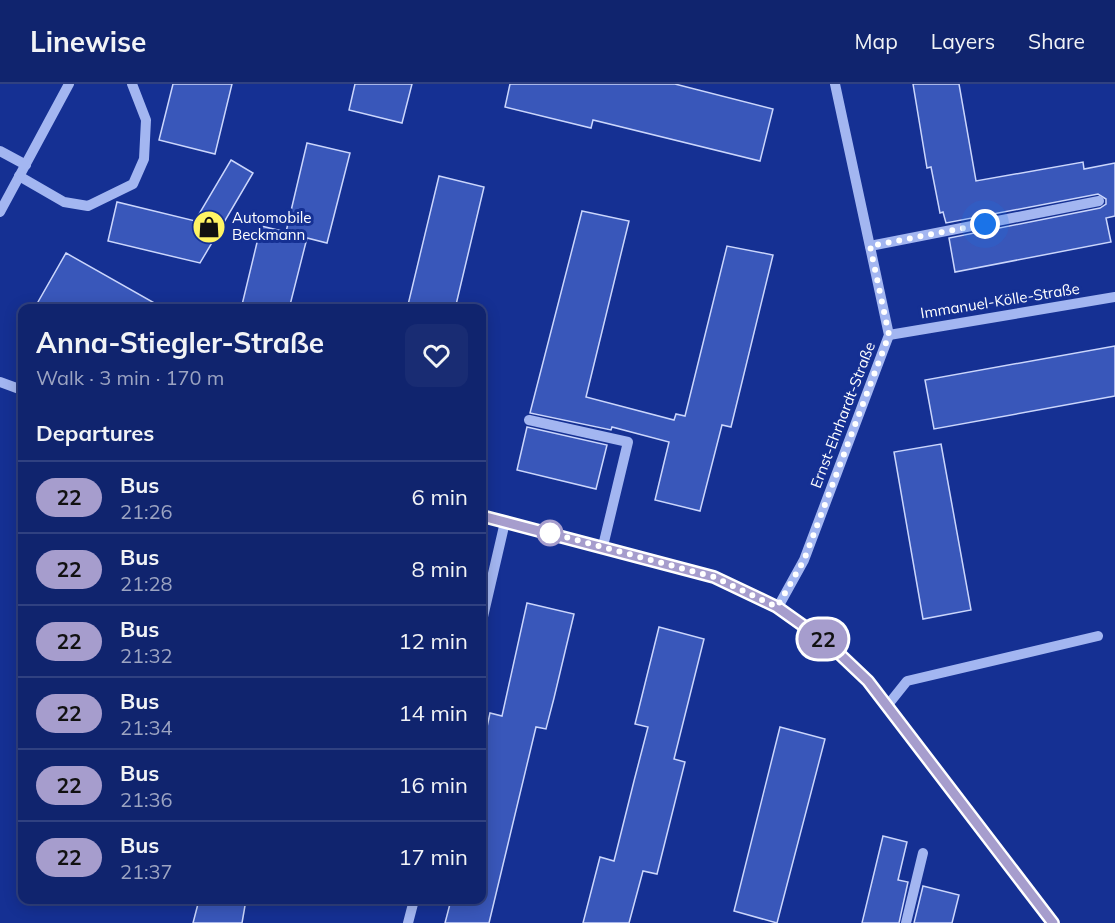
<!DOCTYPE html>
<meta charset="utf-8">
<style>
:root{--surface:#10246e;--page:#192c73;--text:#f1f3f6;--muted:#9ca4c2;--line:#304181}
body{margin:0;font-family:Mulish,sans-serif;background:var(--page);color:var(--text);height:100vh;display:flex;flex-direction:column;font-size:22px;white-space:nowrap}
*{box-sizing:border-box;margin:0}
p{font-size:20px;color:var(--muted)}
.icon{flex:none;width:33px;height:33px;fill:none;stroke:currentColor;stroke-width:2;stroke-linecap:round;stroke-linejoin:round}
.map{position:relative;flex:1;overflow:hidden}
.sheet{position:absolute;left:18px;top:220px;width:468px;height:600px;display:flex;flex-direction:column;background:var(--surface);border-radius:12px;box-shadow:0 3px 15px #0003,0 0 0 2px var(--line)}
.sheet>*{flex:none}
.badge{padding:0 12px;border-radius:20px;font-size:21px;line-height:39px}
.you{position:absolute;width:30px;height:30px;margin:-15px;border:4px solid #fff;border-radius:50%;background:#1a73e8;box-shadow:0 0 0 9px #1a73e833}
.map>.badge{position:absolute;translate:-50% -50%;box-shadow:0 0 0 3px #fff}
h2{padding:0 18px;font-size:22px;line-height:54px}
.round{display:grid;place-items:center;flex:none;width:63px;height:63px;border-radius:12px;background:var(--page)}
.summary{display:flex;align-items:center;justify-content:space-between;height:102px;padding:0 18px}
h1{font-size:28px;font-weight:700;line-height:45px}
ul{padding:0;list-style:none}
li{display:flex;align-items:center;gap:18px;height:72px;padding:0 18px;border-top:2px solid var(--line)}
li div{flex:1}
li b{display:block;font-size:22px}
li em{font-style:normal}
li .badge{min-width:66px;font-weight:700;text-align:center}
header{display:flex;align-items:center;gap:36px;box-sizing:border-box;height:84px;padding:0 30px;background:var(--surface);border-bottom:2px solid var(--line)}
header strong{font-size:28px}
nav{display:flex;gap:33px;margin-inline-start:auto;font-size:21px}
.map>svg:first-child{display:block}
.building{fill:#3957ba;stroke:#cbd6fc;stroke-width:1.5}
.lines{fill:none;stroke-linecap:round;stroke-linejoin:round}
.minor{stroke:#a3b6f1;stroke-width:10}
.line-casing{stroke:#fff;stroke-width:14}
.line{stroke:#a69dcd;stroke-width:9}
.walk{stroke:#fff;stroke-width:6;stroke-dasharray:0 10.8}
.stop-dot{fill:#fff;stroke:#a69dcd;stroke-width:3}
.labels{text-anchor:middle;stroke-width:6;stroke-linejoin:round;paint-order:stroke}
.poi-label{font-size:15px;fill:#fff;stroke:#153093;text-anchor:start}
.street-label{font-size:15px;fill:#fff;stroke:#153093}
</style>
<header>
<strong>Linewise</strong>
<nav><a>Map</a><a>Layers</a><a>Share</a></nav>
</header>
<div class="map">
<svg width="1115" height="839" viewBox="0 0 1115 839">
<rect width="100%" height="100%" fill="#153093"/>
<!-- building -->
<g class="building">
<path d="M173,0h59l-17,70 -56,-14z"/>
<path d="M355,0h57l-10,39 -53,-13z"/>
<path d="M510,0h165l98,25 -13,52 -167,-41 -2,8 -86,-21z"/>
<path d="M913,0h46l17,97 107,-19 1,7 31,-6v53l-9,2 5,24 -156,30 -6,-34 151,-30 6,-4v-5l-8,-5 -152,29 -3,-11 -3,1 -9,-46 -4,1z"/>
<path d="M307,59l43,10 -23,90 -20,-5 -18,71h-48l20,-83 25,6z"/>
<path d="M231,76l22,13 -53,90 -92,-22 9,-39 78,19z"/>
<path d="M439,92l45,11 -29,122h-48z"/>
<path d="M582,127l47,10 -43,176 88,23 2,-6 9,2 42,-170 46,9 -42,172 -9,-2 -22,86 -45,-11 14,-58 -57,-15 -1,3 -81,-17z"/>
<path d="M66,169l99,56h-131z"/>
<path d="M1115,262v50l-181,33 -9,-49z"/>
<path d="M527,343l80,18 -11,44 -79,-19z"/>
<path d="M941,360l30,166 -48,9 -29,-167z"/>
<path d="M527,519l47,11 -20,84 -8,31 -10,-2 -47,196h-44l6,-23h31v-150l8,-37 12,3z"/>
<path d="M659,543l45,12 -30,120 11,3 -28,112 -14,-3 -14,52h-46l17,-66 14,4 20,-80 14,-54 -13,-3z"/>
<path d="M780,643l45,12 -48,184 -43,-12z"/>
<path d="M883,752l24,6 -9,38 10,2 -9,41h-37z"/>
<path d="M923,802l36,9 -7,28h-38z"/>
<path d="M199,816h47l-4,23h-49z"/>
</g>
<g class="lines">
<!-- minor -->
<g class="minor">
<path d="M0,67l26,14"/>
<path d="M19,92l45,26 24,4 45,-22 11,-25 2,-39 -14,-36"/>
<path d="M0,128l69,-128"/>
<path d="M870,162l229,-45"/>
<path d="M889,251l226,-38"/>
<path d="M0,298l22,8"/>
<path d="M529,336l99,22 -25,104"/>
<path d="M482,432l232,61 64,30 51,37 39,37 185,242"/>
<path d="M778,523l26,-47 85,-225 -54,-251"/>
<path d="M482,537l23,-99"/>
<path d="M887,622l20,-25 191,-45"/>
<path d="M408,839l6,-23"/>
<path d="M906,839l17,-70"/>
</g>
</g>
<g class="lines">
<!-- line casing -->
<g class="line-casing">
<path id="line" d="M482,432l232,61 63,30 52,37 39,37 185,242"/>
</g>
<!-- line -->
<use href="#line" class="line"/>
<!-- walk -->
<path class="walk" d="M550,449l-7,-2 171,46 63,30 27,-47 85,-225 -19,-89 115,-22"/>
</g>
<!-- icons -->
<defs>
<g id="shop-disc" transform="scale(1.725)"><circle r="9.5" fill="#fff464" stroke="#153093"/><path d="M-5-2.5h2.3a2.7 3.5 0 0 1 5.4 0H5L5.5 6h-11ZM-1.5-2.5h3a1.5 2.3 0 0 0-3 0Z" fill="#111"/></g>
</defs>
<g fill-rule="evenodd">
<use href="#shop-disc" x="209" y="143"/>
</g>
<!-- markers -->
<circle class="stop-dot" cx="550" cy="449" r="12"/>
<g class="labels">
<!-- poi labels -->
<g class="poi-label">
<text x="232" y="139">Automobile<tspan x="232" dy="17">Beckmann</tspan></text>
</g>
<!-- street labels -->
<g class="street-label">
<text transform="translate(1000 217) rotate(-9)" y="5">Immanuel-Kölle-Straße</text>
<text transform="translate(843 331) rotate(-69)" y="5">Ernst-Ehrhardt-Straße</text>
</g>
</g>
</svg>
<div class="you" style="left:985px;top:140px"></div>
<b class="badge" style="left:823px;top:555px;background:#a69dcd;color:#111">22</b>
<section class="sheet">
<div class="summary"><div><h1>Anna-Stiegler-Straße</h1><p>Walk · 3 min · 170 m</p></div><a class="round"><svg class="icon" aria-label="heart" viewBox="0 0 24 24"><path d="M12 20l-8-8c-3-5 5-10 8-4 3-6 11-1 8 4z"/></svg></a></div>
<h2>Departures</h2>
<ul>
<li><span class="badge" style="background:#a69dcd;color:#111">22</span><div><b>Bus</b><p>21:26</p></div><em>6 min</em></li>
<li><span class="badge" style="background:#a69dcd;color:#111">22</span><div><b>Bus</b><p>21:28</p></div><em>8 min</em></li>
<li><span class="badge" style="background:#a69dcd;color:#111">22</span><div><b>Bus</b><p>21:32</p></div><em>12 min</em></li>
<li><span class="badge" style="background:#a69dcd;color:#111">22</span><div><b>Bus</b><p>21:34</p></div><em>14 min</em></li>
<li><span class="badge" style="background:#a69dcd;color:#111">22</span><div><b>Bus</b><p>21:36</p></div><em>16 min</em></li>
<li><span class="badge" style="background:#a69dcd;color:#111">22</span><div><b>Bus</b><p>21:37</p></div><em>17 min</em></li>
</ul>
</section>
</div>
